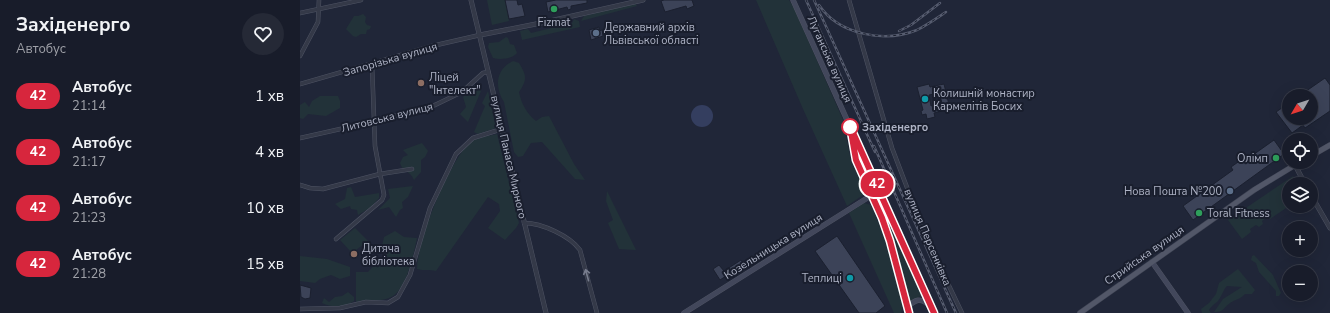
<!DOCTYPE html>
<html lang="uk">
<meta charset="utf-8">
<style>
:root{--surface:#181c2a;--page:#252936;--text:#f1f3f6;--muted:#9fa1a8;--line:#363a47}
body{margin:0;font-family:"Nunito Sans",sans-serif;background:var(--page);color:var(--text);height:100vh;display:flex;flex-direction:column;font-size:15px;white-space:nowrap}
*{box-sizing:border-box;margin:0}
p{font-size:13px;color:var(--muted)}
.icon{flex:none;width:22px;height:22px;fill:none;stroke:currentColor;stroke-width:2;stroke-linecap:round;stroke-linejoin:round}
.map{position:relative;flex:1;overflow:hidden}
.sheet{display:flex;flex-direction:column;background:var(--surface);width:300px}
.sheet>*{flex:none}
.badge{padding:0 8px;border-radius:13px;font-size:14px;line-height:26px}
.needle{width:26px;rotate:231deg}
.tools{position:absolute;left:982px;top:89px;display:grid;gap:8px}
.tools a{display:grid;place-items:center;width:36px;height:36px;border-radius:50%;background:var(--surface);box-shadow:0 4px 16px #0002,0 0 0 1px var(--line);font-size:20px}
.map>.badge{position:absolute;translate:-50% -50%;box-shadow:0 0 0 2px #fff}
.round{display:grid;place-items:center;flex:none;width:42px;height:42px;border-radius:21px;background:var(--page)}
.headline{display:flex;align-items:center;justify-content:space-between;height:68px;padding:0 16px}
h1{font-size:19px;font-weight:700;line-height:30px}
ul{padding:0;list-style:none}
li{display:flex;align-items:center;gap:12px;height:56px;padding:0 16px}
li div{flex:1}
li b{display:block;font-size:15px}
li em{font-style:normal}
li .badge{min-width:44px;font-weight:700;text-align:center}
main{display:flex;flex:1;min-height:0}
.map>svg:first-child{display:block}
.green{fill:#223239}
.water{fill:#343e5f}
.building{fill:#3c4358;stroke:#1b202f;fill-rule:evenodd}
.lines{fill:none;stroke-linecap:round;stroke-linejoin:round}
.minor-casing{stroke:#4e5363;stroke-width:4.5}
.tertiary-casing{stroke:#4e5363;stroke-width:5}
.secondary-casing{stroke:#4e5363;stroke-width:5.5}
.primary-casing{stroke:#3d4252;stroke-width:6}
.minor{stroke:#343948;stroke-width:3.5}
.tertiary{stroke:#343948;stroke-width:4}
.secondary{stroke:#42475b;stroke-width:4.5}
.primary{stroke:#525768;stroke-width:5}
.rail-casing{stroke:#565c6f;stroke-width:2.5}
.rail{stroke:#191e2d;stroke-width:1;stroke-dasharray:3;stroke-linecap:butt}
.oneway{stroke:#777c8d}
.line-casing{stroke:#fff;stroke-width:9}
.line{stroke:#d7263d;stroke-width:6}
.leisure-dot{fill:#2e9e5b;stroke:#191e2d;stroke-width:1.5}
.service-dot{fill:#5c6f8a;stroke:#191e2d;stroke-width:1.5}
.education-dot{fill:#8d6e63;stroke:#191e2d;stroke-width:1.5}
.culture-dot{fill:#0f9aa8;stroke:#191e2d;stroke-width:1.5}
.stop-dot{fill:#fff;stroke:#d7263d;stroke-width:2}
.labels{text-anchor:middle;stroke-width:4;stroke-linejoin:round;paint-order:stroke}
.poi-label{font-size:11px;fill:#aeb3c5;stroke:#191e2d;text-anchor:start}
.street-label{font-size:11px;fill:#aeb3c5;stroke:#191e2d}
.stop-label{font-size:11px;font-weight:bold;fill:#aeb3c5;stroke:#191e2d;text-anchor:start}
</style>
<main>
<section class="sheet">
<div class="headline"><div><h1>Західенерго</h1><p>Автобус</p></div><a class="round"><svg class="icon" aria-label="heart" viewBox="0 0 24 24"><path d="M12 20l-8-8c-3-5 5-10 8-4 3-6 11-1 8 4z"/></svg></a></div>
<ul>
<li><span class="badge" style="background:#d7263d;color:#fff">42</span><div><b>Автобус</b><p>21:14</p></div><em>1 хв</em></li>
<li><span class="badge" style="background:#d7263d;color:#fff">42</span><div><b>Автобус</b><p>21:17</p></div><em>4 хв</em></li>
<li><span class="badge" style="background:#d7263d;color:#fff">42</span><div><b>Автобус</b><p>21:23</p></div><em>10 хв</em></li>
<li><span class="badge" style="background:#d7263d;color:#fff">42</span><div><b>Автобус</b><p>21:28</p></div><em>15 хв</em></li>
</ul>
</section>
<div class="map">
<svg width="1030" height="313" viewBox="0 0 1030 313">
<rect width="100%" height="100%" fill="#202638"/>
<!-- green -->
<g class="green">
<path d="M187,0h18l4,21 -17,4z"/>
<path d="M456,0h33l5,8 49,112 8,41 13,27 -1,7 -16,11 -44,-97z"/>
<path d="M335,3l2,3 -56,15 3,-5z"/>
<path d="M63,14l3,3 -1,5 2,3 4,1 -1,3 -3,1 -1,4h-5l-5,3 -3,-1 -7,-7 8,-13h4z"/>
<path d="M274,19l5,2 1,6 -58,13 -2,-9 8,-2 3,4 41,-10z"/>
<path d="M206,37l2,1 2,6 4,1 3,8c-5,6 -16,7 -24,5l-5,-11 1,-4 10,-1z"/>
<path d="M213,61l6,2c8,13 8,17 0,29 2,11 8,22 17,29l6,-4 7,-1 25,48 11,16 -10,-1 -33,-37 -11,1 -8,13 -5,1 -4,-5 -10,-50c-10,-15 -8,-33 9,-41z"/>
<path d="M175,85l6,6 -13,31 -8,-8 6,-7 -3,-10z"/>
<path d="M188,91l8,37 -18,6 -4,-2 11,-26 -3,-3z"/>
<path d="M20,96h18l2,5v7l-14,8 -18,-2 -5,5 -3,-1v-13l5,-3 4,5 3,-6z"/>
<path d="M197,134l22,89 -3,5 -11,12 -17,-12 12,-17 -1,-7 -11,-7 -52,74c-7,-2 -12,0 -19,-2 0,-27 33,-111 54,-127 7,-5 18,-6 26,-8z"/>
<path d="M122,143l6,8 -3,6 -4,3v12l-7,8c-4,-10 -11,-7 -14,-17l3,-6 5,-2 -5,-5z"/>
<path d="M993,176l4,8h-8v22l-19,13 -3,-2 -5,4 1,3 -4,3 -3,-2 -6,4 1,3 -9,7 -14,-19z"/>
<path d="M113,186l-5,11 -6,5 1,6 -3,2 -4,7 -7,-10 -11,3 12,-12 -2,-9z"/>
<path d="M51,187l4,10 24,-4v5l-9,10 -12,7 -1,-5 -6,-1 -1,-3 -9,3 -6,-5 10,-5 2,-11z"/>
<path d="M307,191l29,59 -17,-1 -11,-26 5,-3 -7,-19z"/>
<path d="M580,202h1l41,93 -12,8c-9,-34 -17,-67 -31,-100z"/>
<path d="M564,203l7,2 14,34 18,67 -2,7h-7l-45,-100z"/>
<path d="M55,228l13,13 -16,12 -12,-13z"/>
<path d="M95,231l9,6 13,1c-3,15 -11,55 -28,60 -10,4 -22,1 -33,4v-30h12c5,-6 12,-11 17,-19l-3,-7 2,-9z"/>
<path d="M954,255l19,20 8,18 -2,3h-3v-5l-17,-19 -3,-9 -5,-3 1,-4z"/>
<path d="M0,256l27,3 23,8v9l-10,3 -9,-4 -11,4 -5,4 -15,-2z"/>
<path d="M938,269l17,21 -3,4h-7c-6,6 -9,5 -15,9 -6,4 -7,10 -16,9l9,-13 19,-12 -15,-1c-4,4 -5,10 -9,15 -3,3 -6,4 -9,9l2,3h-9l-1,-4 8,-6 7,-9 3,-11z"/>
<path d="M48,292l6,5v4c-9,7 -22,7 -32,2l2,-5 5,4 6,-5 7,-1z"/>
</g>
<!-- water -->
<circle class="water" cx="402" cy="116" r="11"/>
<!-- building -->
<g class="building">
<path d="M205,0h12l1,5 4,-1 3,12 -16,3z"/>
<path d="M256,0h31v3l-16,3v3l-3,1 -1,-3 -19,5 -2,-10z"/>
<path d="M364,0h28l2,6 -7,3 -1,-3 -21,6 -4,-11z"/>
<path d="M299,27v4l3,-1 1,6 -12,4 -2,-10z"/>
<path d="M1025,78l5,7v26l-25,17 -2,-3 -11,8 -16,-21 13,-9v15h22v-22h-12z"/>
<path d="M629,84l1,3 14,-3 6,25 -16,4 1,4 -8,2 -1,-5 -4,1 -1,-4 2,-1 -6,-23zM639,93l3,10 -11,3 -2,-11z"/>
<path d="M974,140l10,14 -91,66 -10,-14 50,-36 -2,-3 10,-7 2,2z"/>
<path d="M537,236l48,70 -9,7h-17l-44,-62z"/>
<path d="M441,260l4,6 -17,12 -2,-2 -6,4 -7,-11 6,-4 5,6z"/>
<path d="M0,285l11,3 -1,10 -5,1 -4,-2z"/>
</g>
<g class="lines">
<!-- minor casing -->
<g class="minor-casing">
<g id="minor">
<path d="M549,0l43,148 35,92 35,73"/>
<path d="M0,13l61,-13"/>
<path d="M0,56l18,-34 1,-22"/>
<path d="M0,84l132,-38 48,-11"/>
<path d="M0,138l76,-17 59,-16 27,-13 21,-19 5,-1"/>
<path d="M0,185l10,3 13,1 57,-15 32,-5"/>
<path d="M224,223c18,0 46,13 56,27l17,63"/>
<path d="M36,239l46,-39 2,-5 -9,-49 -3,-82"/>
<path d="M0,309l40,-1 26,-6 22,1 10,-6 12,-22 20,-67 26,-54 17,-16 29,-9"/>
</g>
</g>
<!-- tertiary casing -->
<g class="tertiary-casing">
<g id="tertiary">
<path d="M171,0l75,313"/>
<path d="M180,35l61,-12 102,-23"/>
<path d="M995,165l10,19"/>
<path d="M1011,195l19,33"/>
</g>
</g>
<!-- secondary casing -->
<g class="secondary-casing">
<g id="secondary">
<path d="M493,0l141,313"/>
<path d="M550,132l6,28 26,58 8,23 19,72"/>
<path d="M852,262l36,51"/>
<path d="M607,308c8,-9 14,-11 23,-2"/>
<path d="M384,313l196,-123"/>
</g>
</g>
<!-- primary casing -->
<g class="primary-casing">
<g id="primary">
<path d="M1011,156l19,-11"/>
<path d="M780,313l174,-123 46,-28"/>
</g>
</g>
<!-- minor -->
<use href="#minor" class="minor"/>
<!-- tertiary -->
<use href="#tertiary" class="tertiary"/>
<!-- secondary -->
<use href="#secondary" class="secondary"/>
<!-- primary -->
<use href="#primary" class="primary"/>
<!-- rail casing -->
<g class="rail-casing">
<g id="rail">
<path d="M506,0l69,152"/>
<path d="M514,0l142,313"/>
<path d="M519,5c20,30 66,38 98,25 10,-5 20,-12 29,-18"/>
<path d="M599,31l12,-6 29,-22"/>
<path d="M574,146l73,167"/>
</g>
</g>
<!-- rail -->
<use href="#rail" class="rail"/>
</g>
<!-- one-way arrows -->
<defs><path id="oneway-shaft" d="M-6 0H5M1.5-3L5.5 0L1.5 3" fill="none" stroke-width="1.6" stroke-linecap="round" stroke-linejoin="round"/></defs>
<use class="oneway" href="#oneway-shaft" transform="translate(287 275) rotate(-105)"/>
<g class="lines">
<!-- line casing -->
<g class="line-casing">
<path id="line" d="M609,313l-19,-72 -8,-23 -26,-58 -6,-34 84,187"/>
</g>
<!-- line -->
<use href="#line" class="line"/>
</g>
<!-- markers -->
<g class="leisure-dot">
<circle cx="254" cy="9" r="4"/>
<circle cx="976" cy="158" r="4"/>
<circle cx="899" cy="213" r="4"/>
</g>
<g class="service-dot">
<circle cx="296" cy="33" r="4"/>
<circle cx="930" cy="191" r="4"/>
</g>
<g class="education-dot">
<circle cx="121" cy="83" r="4"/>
<circle cx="54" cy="254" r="4"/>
</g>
<g class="culture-dot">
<circle cx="625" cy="99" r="4"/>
<circle cx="550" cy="278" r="4"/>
</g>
<circle class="stop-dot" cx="550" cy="127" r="8"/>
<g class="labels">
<!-- poi labels -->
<g class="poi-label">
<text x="254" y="26" text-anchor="middle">Fizmat</text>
<text x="304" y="31">Державний архів<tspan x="304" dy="13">Львівської області</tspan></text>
<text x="129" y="81">Ліцей<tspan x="129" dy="13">"Інтелект"</tspan></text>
<text x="633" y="97">Колишній монастир<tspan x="633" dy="13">Кармелітів Босих</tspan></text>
<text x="968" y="162" text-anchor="end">Олімп</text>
<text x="922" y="195" text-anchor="end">Нова Пошта №200</text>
<text x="907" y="217">Toral Fitness</text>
<text x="62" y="252">Дитяча<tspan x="62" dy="13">бібліотека</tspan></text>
<text x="542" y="282" text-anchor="end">Теплиці</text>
</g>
<!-- street labels -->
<g class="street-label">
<text transform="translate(90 59) rotate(-16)" y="4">Запорізька вулиця</text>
<text transform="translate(530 59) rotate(66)" y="4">Луганська вулиця</text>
<text transform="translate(87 117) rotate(-14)" y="4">Литовська вулиця</text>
<text transform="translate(209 157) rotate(77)" y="4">вулиця Панаса Мирного</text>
<text transform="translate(628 237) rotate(67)" y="4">вулиця Персенківка</text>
<text transform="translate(473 246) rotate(-32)" y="4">Козельницька вулиця</text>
<text transform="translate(844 255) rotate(-35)" y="4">Стрийська вулиця</text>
</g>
<!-- stop labels -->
<g class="stop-label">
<text x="562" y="131">Західенерго</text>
</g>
</g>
</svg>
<div class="tools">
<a><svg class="needle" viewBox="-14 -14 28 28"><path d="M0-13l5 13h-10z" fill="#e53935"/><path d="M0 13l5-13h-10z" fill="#9fa1a8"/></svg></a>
<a><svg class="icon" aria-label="locate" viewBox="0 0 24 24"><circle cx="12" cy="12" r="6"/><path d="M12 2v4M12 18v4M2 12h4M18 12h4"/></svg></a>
<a><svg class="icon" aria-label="layers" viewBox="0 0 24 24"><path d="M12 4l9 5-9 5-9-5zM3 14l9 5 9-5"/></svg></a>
<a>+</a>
<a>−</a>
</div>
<b class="badge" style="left:577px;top:184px;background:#d7263d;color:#fff">42</b>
</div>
</main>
